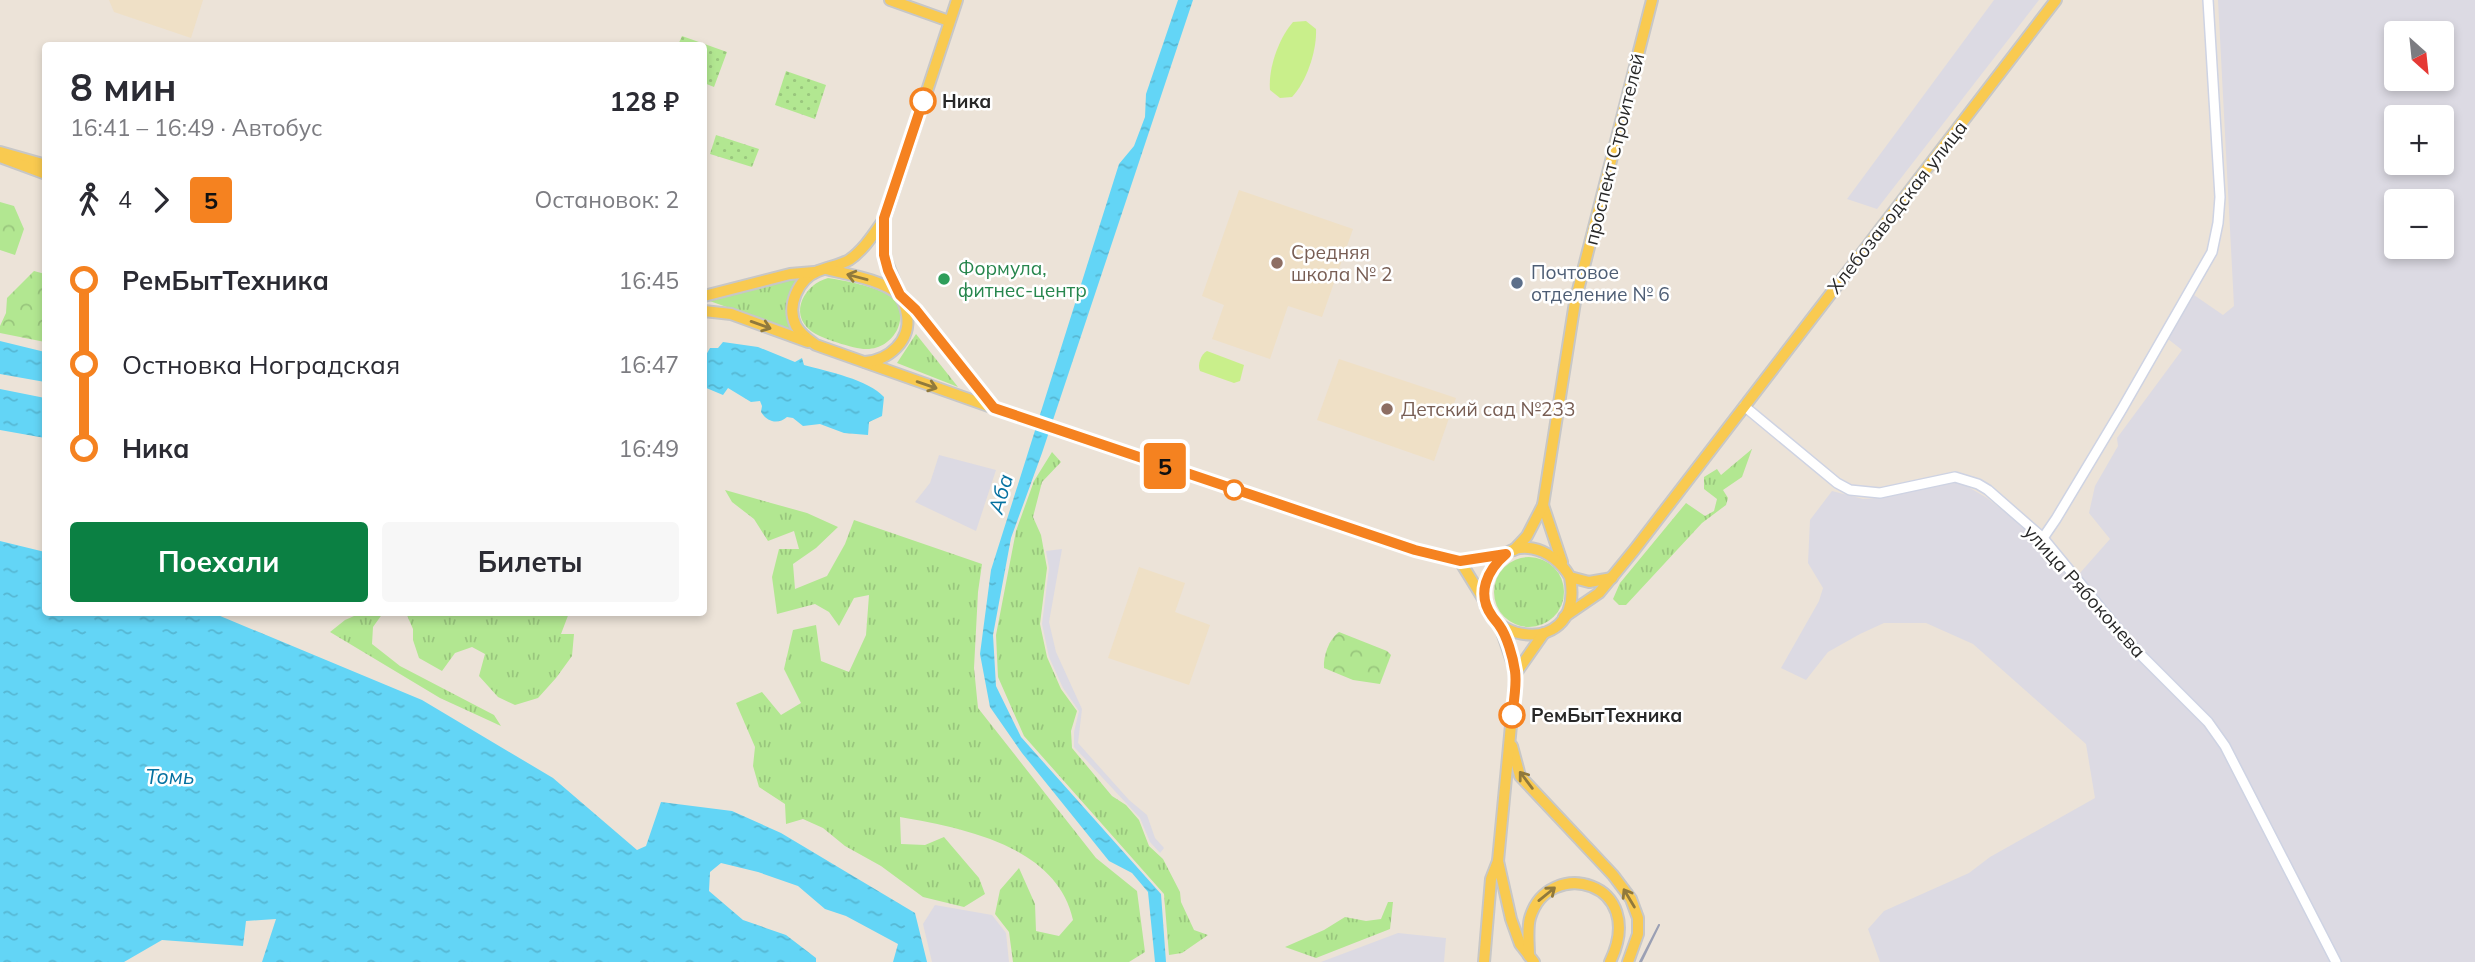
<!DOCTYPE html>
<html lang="ru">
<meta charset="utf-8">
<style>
:root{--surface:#fff;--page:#f7f7f7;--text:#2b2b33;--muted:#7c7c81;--accent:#0b8043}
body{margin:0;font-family:Mulish,sans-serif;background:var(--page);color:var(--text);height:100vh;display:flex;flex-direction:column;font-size:26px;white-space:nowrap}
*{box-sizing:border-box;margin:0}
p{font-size:23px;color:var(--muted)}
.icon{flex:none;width:38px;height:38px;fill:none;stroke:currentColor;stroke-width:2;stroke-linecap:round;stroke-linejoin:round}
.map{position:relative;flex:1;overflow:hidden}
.side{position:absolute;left:42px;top:42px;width:665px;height:574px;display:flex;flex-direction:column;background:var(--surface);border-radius:7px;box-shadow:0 4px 10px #0003}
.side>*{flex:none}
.badge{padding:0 14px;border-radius:5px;font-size:24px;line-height:46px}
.needle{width:46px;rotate:153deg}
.fabs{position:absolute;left:2384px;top:21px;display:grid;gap:14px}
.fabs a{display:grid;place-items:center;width:70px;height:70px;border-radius:7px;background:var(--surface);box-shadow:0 4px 10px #0003;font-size:35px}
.map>.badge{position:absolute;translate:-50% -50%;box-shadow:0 0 0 4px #fff}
.legs{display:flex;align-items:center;gap:10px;height:77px;padding:0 28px;font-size:23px}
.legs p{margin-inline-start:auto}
.overview{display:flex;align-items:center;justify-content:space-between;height:119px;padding:0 28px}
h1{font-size:38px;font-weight:700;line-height:52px}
.cta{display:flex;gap:14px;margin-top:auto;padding:14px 28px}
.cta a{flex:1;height:80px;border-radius:7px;background:var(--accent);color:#fff;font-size:28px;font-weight:700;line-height:80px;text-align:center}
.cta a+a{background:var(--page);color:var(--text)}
ul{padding:0 28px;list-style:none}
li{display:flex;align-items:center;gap:24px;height:84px;font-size:26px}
li i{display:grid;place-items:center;width:10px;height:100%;margin:0 9px;background:currentColor}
li i::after{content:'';width:18px;height:18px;margin:-9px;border:5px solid;border-radius:50%;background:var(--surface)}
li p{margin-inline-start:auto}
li:first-child i{background:linear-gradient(#0000 50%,currentColor 0)}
li:last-child i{background:linear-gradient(currentColor 50%,#0000 0)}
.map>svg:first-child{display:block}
.industrial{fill:#dcdae3;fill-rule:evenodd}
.education{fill:#efe0c6}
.grass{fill:url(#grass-tufts)}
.forest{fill:url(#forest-crowns)}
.park{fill:url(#park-dots)}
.pitch{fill:#c9ef8b}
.water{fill:url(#water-ripples)}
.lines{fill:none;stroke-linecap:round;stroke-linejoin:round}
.minor-casing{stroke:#ced3e3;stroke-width:12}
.major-casing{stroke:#c7c7c7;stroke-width:14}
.minor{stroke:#fff;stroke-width:9}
.major{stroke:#f9ca50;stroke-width:10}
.rail{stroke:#9ba0b4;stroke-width:2}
.oneway{stroke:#90793c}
.line-1-casing{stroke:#fff;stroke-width:16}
.line-1{stroke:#f58220;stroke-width:10}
.stop-1-dot{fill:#fff;stroke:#f58220;stroke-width:3.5}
.education-dot{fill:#8d6e63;stroke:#fff;stroke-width:2.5}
.leisure-dot{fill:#2e9e5b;stroke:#fff;stroke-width:2.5}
.service-dot{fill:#5c6f8a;stroke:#fff;stroke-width:2.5}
.labels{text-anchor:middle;stroke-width:5;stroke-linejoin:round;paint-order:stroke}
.stop-label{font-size:19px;font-weight:bold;fill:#282828;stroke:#fff;text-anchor:start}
.street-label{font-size:19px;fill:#282828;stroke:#fff}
.education-label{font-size:19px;fill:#785e54;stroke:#fff;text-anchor:start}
.leisure-label{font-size:19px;fill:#27864d;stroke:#fff;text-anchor:start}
.service-label{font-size:19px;fill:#4e5e75;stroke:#fff;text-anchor:start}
.water-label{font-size:21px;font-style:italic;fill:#0571a0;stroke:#fff}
</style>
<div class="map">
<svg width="2475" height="962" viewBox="0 0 2475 962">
<defs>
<pattern id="grass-tufts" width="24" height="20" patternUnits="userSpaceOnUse" patternTransform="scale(1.75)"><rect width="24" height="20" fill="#b2e791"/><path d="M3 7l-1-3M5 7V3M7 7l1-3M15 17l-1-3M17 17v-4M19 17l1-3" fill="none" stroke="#99c67d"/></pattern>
<pattern id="forest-crowns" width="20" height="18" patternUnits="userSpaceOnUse" patternTransform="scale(1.75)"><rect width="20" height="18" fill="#b2e791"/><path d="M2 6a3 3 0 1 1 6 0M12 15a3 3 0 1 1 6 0" fill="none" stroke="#99c67d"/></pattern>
<pattern id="park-dots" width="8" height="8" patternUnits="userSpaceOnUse" patternTransform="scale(1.75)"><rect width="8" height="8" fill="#b2e791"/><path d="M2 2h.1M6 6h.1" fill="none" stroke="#99c67d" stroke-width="1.8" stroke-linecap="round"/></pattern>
<pattern id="water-ripples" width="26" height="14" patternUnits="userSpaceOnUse" patternTransform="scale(1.75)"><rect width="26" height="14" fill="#63d5f6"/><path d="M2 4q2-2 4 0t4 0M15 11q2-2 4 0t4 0" fill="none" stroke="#56b7d3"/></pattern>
</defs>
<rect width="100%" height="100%" fill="#ece3d8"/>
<!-- industrial -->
<g class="industrial">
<path d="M1994,0h45l-162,209 -30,-10z"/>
<path d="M2218,0h257v962h-595l-12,-33 16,-18 85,-38 21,-16 105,-59 -9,-54 -113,-100 -47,-21h-42l-24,11 -32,18 -22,28 -25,-12 38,-67 4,-13 -15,-25 2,-43 22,-29 31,8 17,-1 78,-17 29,17 25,20 30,28 30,36 38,-43 -21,-26 6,-27 23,-40 -1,-8 65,-88 -14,-11 26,-44 29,20 11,-9zM2396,33h45v46h-45zM2396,117h45v46h-45zM2396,201h45v46h-45z"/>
<path d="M939,455l57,15 -20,61 -61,-29 15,-19z"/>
<path d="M1062,549l-13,73 7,30 26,57 -4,34 51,57 18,15 8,23 9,10 -4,5 -10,-11 -10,-24 -66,-71v-15l5,-21 -16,-23 -14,-31 -7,-33 7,-56 -3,-17z"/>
<path d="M935,905l57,10 14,18 3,29h-77l-9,-38z"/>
<path d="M1398,933l48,5 -2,24h-123z"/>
</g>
<!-- education -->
<g class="education">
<path d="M109,0h94l-12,38 -77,-26z"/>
<path d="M1239,190l114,39 -31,88 -34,-11 -18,53 -58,-20 12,-34 -22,-9z"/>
<path d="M1339,359l117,39 -22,63 -117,-41z"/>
<path d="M1139,567l46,16 -10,29 35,13 -21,60 -81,-27z"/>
</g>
<!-- grass -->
<g class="grass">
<path d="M792,278l5,3 -9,22 6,28 -90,-32z"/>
<path d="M828,278c15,2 50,9 62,18 23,19 4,53 -23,53 -10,1 -47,-11 -56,-18 -23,-18 -6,-47 17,-53z"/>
<path d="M916,334l42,53 -61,-24z"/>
<path d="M1752,449l-10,28 -19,13 5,8 -2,7 -24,18 -76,82h-7l-6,-6 7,-16 66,-80 19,13 9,-5 3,-12 -13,-10v-12l13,-8 4,6z"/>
<path d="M1052,452l9,10 -19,20 -9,35 8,18 6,33 -7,56 7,33 14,32 16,22 -6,20 1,17 40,48 14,9 13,15 10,26 14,13 17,33 1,10 13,28 14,5 -26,18 -13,2 -5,-61 -140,-158 -26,-59 -2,-42 20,-104 18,-50z"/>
<path d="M725,490l82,23 31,14 -22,21 -23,16 2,25 32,-13 18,-32 9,-24 128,44 -4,28 -4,76 4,40 118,150 41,33 8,61 -16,10h-116l-4,-30 -14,-18 5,-24 19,-22 16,36 1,27 23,5 14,-16c-16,-74 -110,-92 -173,-103l1,27 24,1 19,-8 35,41 6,16 -21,13 -41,-10 -42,-31 -36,-20 -22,-18 -20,-9 -17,5 -1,-20 -26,-17 -6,-21 2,-19 -19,-44 26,-11 19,23 20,-12 -17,-34 9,-39 23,-5 5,36 28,11 17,-37 3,-40 -15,3 -15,28 -10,-14 -14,-8 -38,10 -5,-37 7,-28h20l-5,-18 -26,10 -14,-22 -22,-17z"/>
<circle cx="1529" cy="592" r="35"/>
<path d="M363,612l20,1 -10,14 -1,17 28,22 94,49 7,11 -61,-28 -110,-66 15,-12z"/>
<path d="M406,613h163l-8,21h13l-2,22 -16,22 -18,20 -23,7 -17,-8 -19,-21 6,-22 -13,-7 -17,6 -13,18 -23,-13 -6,-18v-11z"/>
<path d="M1388,902h5l-3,27 -74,29 -31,-11 39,-17 21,-13 21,4 15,-2z"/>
</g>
<!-- forest -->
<g class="forest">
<path d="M0,202l14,4 10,23 -9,26 -15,-5z"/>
<path d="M34,271l11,3v68l-45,-9v-7l6,-13 1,-15z"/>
<path d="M1339,632l48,19 4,4 -11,29 -27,-4 -29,-12c-1,-12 5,-29 15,-36z"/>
</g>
<!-- park -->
<g class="park">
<path d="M682,36l45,16 -13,35 -10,-4v-37l-26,-1z"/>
<path d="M786,71l40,14 -11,34 -40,-14z"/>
<path d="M716,135l43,14 -7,18 -42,-13z"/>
</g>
<!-- pitch -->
<g class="pitch">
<path d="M1306,21l10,8c1,21 -9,52 -24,68l-12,1 -10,-8c-2,-22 9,-52 23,-68z"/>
<path d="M1207,351l37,14 -4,16 -6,2 -34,-12c-3,-6 1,-17 7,-20z"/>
</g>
<!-- water -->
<g class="water">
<path d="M1178,0h15l-151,453 -31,85 -18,97 3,51 25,51 140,157 5,68h-11l-7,-70 -16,-19 -23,-12 -87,-108 -32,-46 -10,-53 11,-84 128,-406 15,-18 11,-29 1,-23z"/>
<path d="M0,341l45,11v30l-45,-8z"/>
<path d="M723,342l35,5 37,15 7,-4 2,7c23,6 65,15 80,32l-2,19 -13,6 -1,13 -24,-2 -24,-9 -17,2 -10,-8 -6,-1c-9,8 -20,5 -26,-5l1,-6 -2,-5 -9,1 -23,-14 -5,7 -19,-8v-31l2,-1 4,-7h8z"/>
<path d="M0,389l45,9v40l-45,-8z"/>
<path d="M0,541l45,11 1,60 167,1 209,87 131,78 84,72 9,-4 15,-44 71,9 49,22 134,80 12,49h-34l5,-18 -52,-28 -21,-7 -27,-23 -40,-14 -37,-9 -11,9 -1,19 34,29 43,15 30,23v4h-554l14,-43 -30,2 -3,25 -81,-6 -38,22h-124z"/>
</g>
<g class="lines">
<!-- minor casing -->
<g class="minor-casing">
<g id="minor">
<path d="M1744,406l93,77 13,7 30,3 75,-16 23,7 10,6 55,48 89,108 76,76 17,24 111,216"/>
<path d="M2043,538l13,-19 66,-110 90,-157 6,-29 2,-26 -12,-197"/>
</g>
</g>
<!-- major casing -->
<g class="major-casing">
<g id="major">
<path d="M890,0l59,21"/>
<path d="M957,0l-72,218 -1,37 16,40 16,15 78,98"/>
<path d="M0,152l46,13"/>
<path d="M0,157l46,17"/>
<path d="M885,218c-10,14 -21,32 -36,42 -9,5 -21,7 -31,11 -20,8 -32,35 -22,55 5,9 13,14 20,19l178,63 421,142 45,11 46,-7"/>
<path d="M826,269c20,5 58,11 73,26 4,4 7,14 8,20 4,26 -18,45 -42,47"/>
<path d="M704,296l86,-22 24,-2"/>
<path d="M704,311l27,3 77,28"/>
<path d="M1543,505l19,57"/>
<path d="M1514,550l13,-14 16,-31 32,-203 77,-302"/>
<path d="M1460,561l24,39"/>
<path d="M1570,577c17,93 -121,61 -78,-9 21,-34 61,-21 78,9l19,5 23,-4"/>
<path d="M1564,617l35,-24 36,-44 421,-549"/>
<path d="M1516,673l28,-40"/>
<path d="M1512,746l8,30 93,99 18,24 7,19v16l-10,28"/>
<path d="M1498,861l13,58 9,25 14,18"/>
<path d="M1529,956c0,-12 -2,-27 1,-38 18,-62 119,-37 80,44"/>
<path d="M1484,962l7,-83 7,-18 18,-188 -16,-47"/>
</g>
</g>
<!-- minor -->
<use href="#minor" class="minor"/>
<!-- major -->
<use href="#major" class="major"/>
<!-- rail -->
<path class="rail" d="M1640,962l19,-37 -18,37"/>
</g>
<!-- one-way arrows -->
<defs><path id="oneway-shaft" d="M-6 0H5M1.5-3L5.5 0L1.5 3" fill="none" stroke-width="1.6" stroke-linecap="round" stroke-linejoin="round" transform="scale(1.75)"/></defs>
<g class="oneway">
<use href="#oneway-shaft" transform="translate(857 277) rotate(-165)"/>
<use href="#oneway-shaft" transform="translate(761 325) rotate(20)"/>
<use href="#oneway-shaft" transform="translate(927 385) rotate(19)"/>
<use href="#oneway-shaft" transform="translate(1526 780) rotate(-127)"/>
<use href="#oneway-shaft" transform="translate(1547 894) rotate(-39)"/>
<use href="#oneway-shaft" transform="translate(1629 898) rotate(-121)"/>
</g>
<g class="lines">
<!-- line-1 casing -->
<g class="line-1-casing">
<path id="line-1" d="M923,101l-39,117v37l4,15 12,25 16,15 78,98 421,142 45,11 46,-7c-19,16 -30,40 -14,62 2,3 5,6 7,9 8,11 14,32 16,46 2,13 -1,30 -3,44"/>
</g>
<!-- line-1 -->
<use href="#line-1" class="line-1"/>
</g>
<!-- markers -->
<g class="stop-1-dot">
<circle cx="923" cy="101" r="12"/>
<circle cx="1234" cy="490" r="9"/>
<circle cx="1512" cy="715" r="12"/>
</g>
<g class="education-dot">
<circle cx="1277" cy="263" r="7"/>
<circle cx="1387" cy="409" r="7"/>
</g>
<circle class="leisure-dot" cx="944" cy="279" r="7"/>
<circle class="service-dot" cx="1517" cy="283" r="7"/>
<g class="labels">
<!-- stop labels -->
<g class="stop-label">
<text x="942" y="108">Ника</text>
<text x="1531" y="722">РемБытТехника</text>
</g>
<!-- street labels -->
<g class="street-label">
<text transform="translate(1614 149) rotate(-76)" y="7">проспект Строителей</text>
<text transform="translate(1897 207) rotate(-52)" y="7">Хлебозаводская улица</text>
<text transform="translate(2085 591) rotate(48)" y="7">улица Рябоконева</text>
</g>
<!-- education labels -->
<g class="education-label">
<text x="1291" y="259">Средняя<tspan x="1291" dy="22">школа № 2</tspan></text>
<text x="1401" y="416">Детский сад №233</text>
</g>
<!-- leisure labels -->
<g class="leisure-label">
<text x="958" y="275">Формула,<tspan x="958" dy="22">фитнес-центр</tspan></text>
</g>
<!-- service labels -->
<g class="service-label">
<text x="1531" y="279">Почтовое<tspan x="1531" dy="22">отделение № 6</tspan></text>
</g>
<!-- water labels -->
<g class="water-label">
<text transform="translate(1001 494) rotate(-74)" y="7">Аба</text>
<text x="170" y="784">Томь</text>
</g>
</g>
</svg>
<div class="fabs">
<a><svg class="needle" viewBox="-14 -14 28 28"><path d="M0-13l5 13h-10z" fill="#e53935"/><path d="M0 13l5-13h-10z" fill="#7c7c81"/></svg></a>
<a>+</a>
<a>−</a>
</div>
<b class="badge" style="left:1165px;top:466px;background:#f58220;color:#111">5</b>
<section class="side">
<div class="overview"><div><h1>8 мин</h1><p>16:41 – 16:49 · Автобус</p></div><b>128 ₽</b></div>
<div class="legs"><svg class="icon" aria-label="walk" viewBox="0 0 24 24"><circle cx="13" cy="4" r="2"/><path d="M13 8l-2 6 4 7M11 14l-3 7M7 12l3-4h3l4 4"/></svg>4<svg class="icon" aria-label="forward" viewBox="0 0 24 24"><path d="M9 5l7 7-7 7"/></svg><b class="badge" style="background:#f58220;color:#111">5</b><p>Остановок: 2</p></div>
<ul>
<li><i style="color:#f58220"></i><b>РемБытТехника</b><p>16:45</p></li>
<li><i style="color:#f58220"></i><span>Остновка Ноградская</span><p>16:47</p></li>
<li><i style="color:#f58220"></i><b>Ника</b><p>16:49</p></li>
</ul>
<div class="cta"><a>Поехали</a><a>Билеты</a></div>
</section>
</div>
